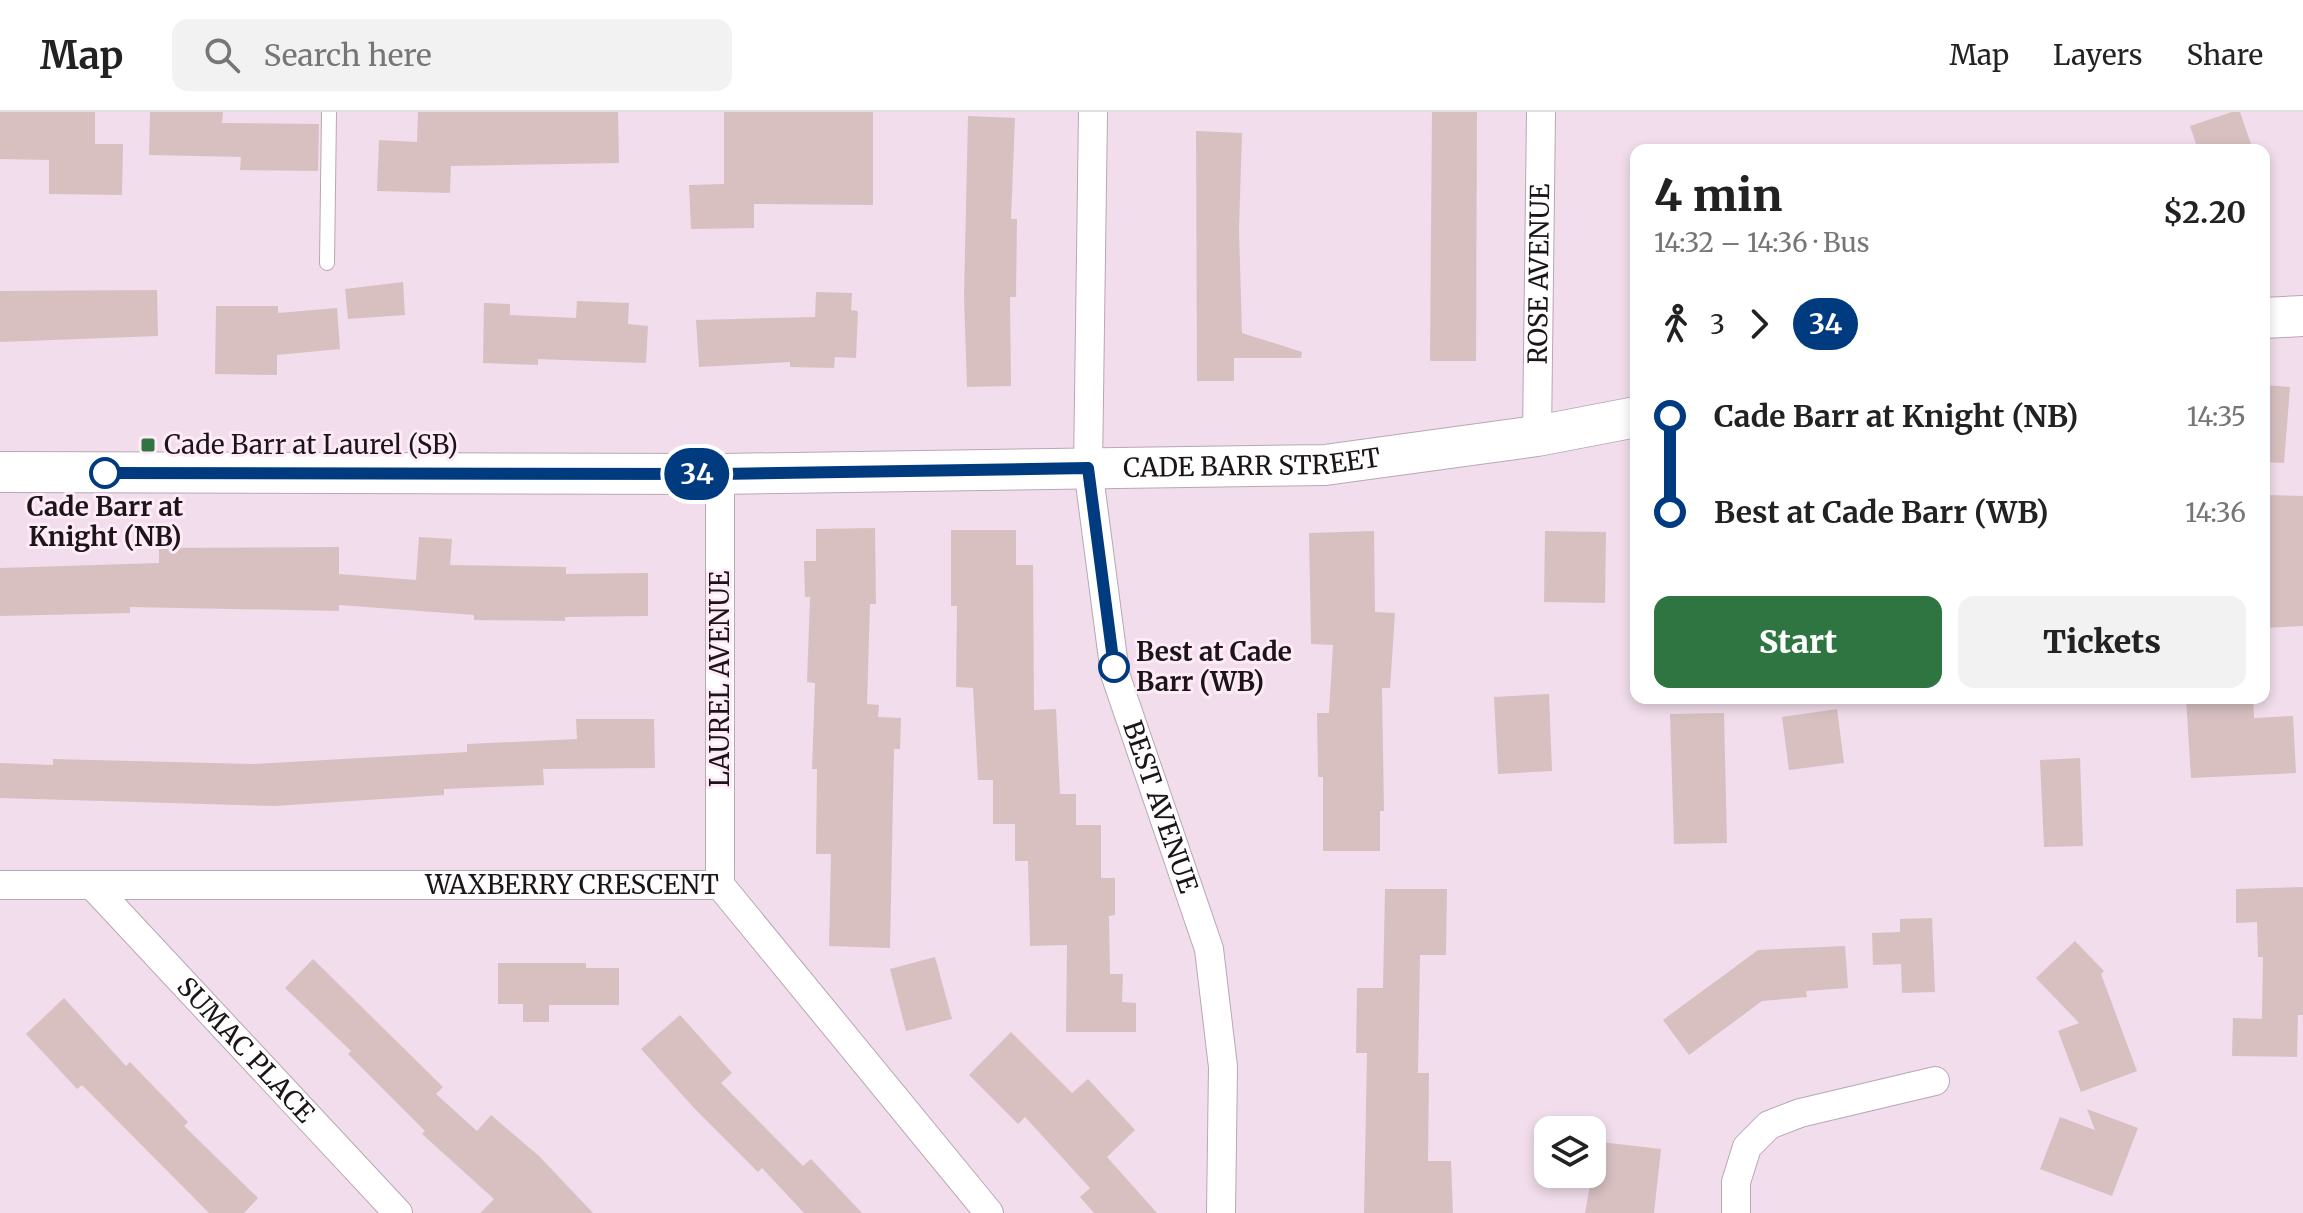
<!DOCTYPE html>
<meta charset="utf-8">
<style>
:root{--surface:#fff;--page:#f2f2f2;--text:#222;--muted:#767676;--line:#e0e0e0;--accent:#2f7542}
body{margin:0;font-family:Merriweather,serif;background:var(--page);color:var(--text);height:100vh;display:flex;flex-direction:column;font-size:30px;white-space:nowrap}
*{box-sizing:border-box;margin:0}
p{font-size:26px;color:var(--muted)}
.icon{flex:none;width:44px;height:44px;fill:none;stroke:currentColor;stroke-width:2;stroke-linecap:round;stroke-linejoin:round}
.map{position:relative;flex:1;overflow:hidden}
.sheet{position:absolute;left:1630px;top:32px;width:640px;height:560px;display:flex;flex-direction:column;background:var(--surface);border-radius:16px;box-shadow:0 4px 12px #0003}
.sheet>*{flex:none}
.badge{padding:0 16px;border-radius:26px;font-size:28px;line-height:52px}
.controls{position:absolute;left:1534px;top:1004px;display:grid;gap:16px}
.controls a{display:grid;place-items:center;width:72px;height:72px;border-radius:16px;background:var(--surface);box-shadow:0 4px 12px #0003;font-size:40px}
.map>.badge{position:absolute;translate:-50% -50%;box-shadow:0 0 0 4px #fff}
.legs{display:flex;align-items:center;gap:12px;height:88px;padding:0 24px;font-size:26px}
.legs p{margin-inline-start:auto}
.headline{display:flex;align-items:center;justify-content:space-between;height:136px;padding:0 24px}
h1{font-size:44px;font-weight:800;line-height:60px}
.action{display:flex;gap:16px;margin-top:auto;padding:16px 24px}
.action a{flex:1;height:92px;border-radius:16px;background:var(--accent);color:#fff;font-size:32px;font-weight:800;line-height:92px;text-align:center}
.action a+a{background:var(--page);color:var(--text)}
ul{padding:0 24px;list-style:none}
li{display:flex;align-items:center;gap:28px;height:96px;font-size:30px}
li i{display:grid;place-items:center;width:12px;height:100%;margin:0 10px;background:currentColor}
li i::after{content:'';width:20px;height:20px;margin:-10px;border:6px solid;border-radius:50%;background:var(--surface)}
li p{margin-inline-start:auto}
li:first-child i{background:linear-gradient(#0000 50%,currentColor 0)}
li:last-child i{background:linear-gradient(currentColor 50%,#0000 0)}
header{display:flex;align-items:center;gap:48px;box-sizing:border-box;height:112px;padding:0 40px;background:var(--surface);border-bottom:2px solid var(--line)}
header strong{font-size:38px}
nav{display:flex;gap:44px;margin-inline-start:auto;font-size:28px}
.search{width:560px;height:72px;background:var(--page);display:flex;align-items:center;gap:20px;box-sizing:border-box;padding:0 28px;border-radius:16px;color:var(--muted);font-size:30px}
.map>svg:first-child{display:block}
.building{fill:#d8c0c1}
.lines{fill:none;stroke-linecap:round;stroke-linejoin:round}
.lane-casing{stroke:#b9a7b3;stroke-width:16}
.street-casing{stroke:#b9a7b3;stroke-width:30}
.secondary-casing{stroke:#b9a7b3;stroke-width:42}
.lane{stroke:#fff;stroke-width:14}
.street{stroke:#fff;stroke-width:28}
.secondary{stroke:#fff;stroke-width:40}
.line-1-casing{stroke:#fff;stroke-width:18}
.line-1{stroke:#003b80;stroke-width:12}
.poi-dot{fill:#2f7542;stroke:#ffebf8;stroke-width:3}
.stop-1-dot{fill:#fff;stroke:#003b80;stroke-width:4}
.labels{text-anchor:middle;stroke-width:6;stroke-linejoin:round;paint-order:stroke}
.street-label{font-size:26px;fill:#1b1519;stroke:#ffebf8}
.poi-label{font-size:26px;fill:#1b1519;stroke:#ffebf8;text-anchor:start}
.stop-label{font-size:26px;font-weight:bold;fill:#1b1519;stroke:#ffebf8}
</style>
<header>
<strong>Map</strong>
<div class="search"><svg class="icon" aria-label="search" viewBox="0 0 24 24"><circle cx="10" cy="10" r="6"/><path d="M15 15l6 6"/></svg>Search here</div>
<nav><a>Map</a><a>Layers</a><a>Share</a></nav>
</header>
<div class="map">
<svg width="2303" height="1101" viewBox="0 0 2303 1101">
<rect width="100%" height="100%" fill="#f1ddeb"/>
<!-- building -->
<g class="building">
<path d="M0,0h95v32h28l-1,51 -73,-1v-34l-49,-1z"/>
<path d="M150,0h73l-1,11 97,1 -1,47 -78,-1 1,-13 -92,-2z"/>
<path d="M418,0h200l1,51 -168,3 -1,27 -73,-2 2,-51 38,2z"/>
<path d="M724,0h149v93l-119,-1v24l-63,1 -2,-44 35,-1z"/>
<path d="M1432,0h45l-1,249h-46z"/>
<path d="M2232,0h8l13,38h-55l-8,-24z"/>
<path d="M968,4l47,2 -4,101h6l-1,78h-6l1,89 -44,1 -3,-91z"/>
<path d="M1196,19l46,2 -3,97 3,103 60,19 -1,6h-67v23h-37z"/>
<path d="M403,170l2,33 -57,4 -3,-30z"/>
<path d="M157,178l1,46 -158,6v-51z"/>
<path d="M816,180l36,1 -1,17 7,1 -2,47 -21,-1 -1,11 -44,-1v-5l-91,5 -3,-47 119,-3z"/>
<path d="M577,189l52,2 -1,21 20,2 -2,37 -108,-4v6l-55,-2 1,-60 26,1v11l66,3z"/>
<path d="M216,194h62v7l59,-5 3,41 -63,6v20l-62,-1z"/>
<path d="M2264,273l26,2 -6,76 -20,-1z"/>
<path d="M2264,383l39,1v130l-39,2z"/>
<path d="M875,416l1,76h-6l-3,100 12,1 -1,12 23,1 -1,31h-6l-4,199 -61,-2 2,-92h-15l1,-85h-5l3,-86 -8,-1 3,-85h-5l-1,-36h12v-32z"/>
<path d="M951,418h65v35h17l1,145 22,-1 4,85h16v31h25v53h14v37l-6,1 1,58h13l-1,28 14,1v29h-70l1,-87 -37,1 -2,-85h-13v-37h-22v-44h-15l-5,-92 -17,-1 1,-81h-6z"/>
<path d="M1374,419l1,81 20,1 -5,75h-8l2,123h-4v40h-57v-74h-5l-1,-64h12l4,-68 -22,-1 -2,-111z"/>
<path d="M1545,419l61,1 -1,71 -61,-1z"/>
<path d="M419,425l33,2 -2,26 116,2v7l82,-1v43l-83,1v4l-91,-1v-5l-135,-10v6l-209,-4v6l-130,3v-48l159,-5v-15l180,-1v27l77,6z"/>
<path d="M1549,582l3,77 -54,3 -4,-77z"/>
<path d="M2186,586h67l1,20 39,-2 3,57 -105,5z"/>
<path d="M1837,597l7,54 -55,7 -7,-53z"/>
<path d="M1724,601l3,130 -53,1 -4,-130z"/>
<path d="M576,607h78l1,49 -112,1 1,16 -100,4v6l-169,11 -275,-8v-35l53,2v-6l200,5 214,-12v-8l110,-5z"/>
<path d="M2080,646l3,88 -39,1 -4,-87z"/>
<path d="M2303,775v128h-5l-1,42 -65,-1 1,-38 29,1 1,-62h-5l-1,-35 -21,1v-34z"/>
<path d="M1385,777h62l-1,66h-26l-2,118h11l-1,88h23l2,52h-89l3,-160h-11l1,-65h26z"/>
<path d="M1932,806l3,74 -33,1 -1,-29 -28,1 -1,-32 28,-1v-13z"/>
<path d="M2075,829l29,30 -3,3 36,97 -56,21 -23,-61 21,-8 -43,-45z"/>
<path d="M1845,834l3,42 -42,3 1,6 -45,4 -73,54 -26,-35 95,-70z"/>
<path d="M935,845l17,62 -46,12 -16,-62z"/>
<path d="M313,847l130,128 -7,7 41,37 14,-16 48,41 54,57h-113l14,-14 -72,-65 3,-3 -77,-77 3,-3 -66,-63z"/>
<path d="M498,851h88v5h33v37h-70v17h-26v-18h-25z"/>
<path d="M64,886l62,68 4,-4 58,60 -4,4 74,72 -14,15h-35l-127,-128 -5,4 -51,-55z"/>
<path d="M680,903l52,58 -11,10 82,83 8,-7 51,54h-58l-42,-45 -4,4 -64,-64 -53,-59z"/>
<path d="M1011,920l61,61 16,-14 47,51 -28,27 50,56h-63l-14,-16 10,-9 -65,-71 -7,7 -49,-49z"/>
<path d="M2087,997l51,19 -26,68 -72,-27 20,-52 35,13z"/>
<path d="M1592,1029l69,8 -7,64h-69l7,-39z"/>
</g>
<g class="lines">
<!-- lane casing -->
<g class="lane-casing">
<path id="lane" d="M327,151l2,-151"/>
</g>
<!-- street casing -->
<g class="street-casing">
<g id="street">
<path id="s1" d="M1093,0l-5,356 27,206 94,275 14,118 -2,146"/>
<path id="s2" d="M1537,324l4,-324"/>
<path d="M720,362v411"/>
<path id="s3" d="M0,773h720"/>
<path d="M720,773l269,328"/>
<path id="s4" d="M93,774l305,327"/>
<path d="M1736,1101v-31l11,-35 22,-22 31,-12 135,-32"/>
</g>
</g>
<!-- secondary casing -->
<g class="secondary-casing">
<g id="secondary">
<path d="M2264,206l39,-2"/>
<path id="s5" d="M0,360l720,2 605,-9 212,-29 99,-19"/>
</g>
</g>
<!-- lane -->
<use href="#lane" class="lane"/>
<!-- street -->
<use href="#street" class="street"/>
<!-- secondary -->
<use href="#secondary" class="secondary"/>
</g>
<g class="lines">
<!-- line-1 casing -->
<g class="line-1-casing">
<path id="line-1" d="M105,361l615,1 368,-6 26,199"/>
</g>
<!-- line-1 -->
<use href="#line-1" class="line-1"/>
</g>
<!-- markers -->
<rect class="poi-dot" x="140" y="325" width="16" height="16" rx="4"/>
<g class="stop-1-dot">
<circle cx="105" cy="361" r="14"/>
<circle cx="1114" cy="555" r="14"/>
</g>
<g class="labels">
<!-- street labels -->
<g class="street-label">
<text dy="9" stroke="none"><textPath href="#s2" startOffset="162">ROSE AVENUE</textPath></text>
<text dy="9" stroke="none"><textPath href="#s5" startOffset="1252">CADE BARR STREET</textPath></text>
<text transform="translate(720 567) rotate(-90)" y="9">LAUREL AVENUE</text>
<text dy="9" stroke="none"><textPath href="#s1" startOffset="704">BEST AVENUE</textPath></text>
<text dy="9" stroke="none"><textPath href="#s3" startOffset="572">WAXBERRY CRESCENT</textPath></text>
<text dy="9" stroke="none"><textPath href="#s4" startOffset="224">SUMAC PLACE</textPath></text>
</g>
<!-- poi labels -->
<g class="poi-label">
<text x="164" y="342">Cade Barr at Laurel (SB)</text>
</g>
<!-- stop labels -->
<g class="stop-label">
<text x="105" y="404">Cade Barr at<tspan x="105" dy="30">Knight (NB)</tspan></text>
<text x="1136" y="549" text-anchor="start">Best at Cade<tspan x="1136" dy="30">Barr (WB)</tspan></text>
</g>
</g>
</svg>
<div class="controls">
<a><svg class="icon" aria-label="layers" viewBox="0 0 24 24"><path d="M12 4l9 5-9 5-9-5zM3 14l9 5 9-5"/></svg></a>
</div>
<b class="badge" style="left:697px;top:362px;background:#003b80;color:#fff">34</b>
<section class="sheet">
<div class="headline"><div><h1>4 min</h1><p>14:32 – 14:36 · Bus</p></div><b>$2.20</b></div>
<div class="legs"><svg class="icon" aria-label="walk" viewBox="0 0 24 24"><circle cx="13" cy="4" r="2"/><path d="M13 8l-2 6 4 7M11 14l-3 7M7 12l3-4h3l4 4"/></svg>3<svg class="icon" aria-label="forward" viewBox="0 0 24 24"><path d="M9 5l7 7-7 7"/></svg><b class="badge" style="background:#003b80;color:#fff">34</b></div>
<ul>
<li><i style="color:#003b80"></i><b>Cade Barr at Knight (NB)</b><p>14:35</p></li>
<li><i style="color:#003b80"></i><b>Best at Cade Barr (WB)</b><p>14:36</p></li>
</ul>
<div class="action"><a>Start</a><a>Tickets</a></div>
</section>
</div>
